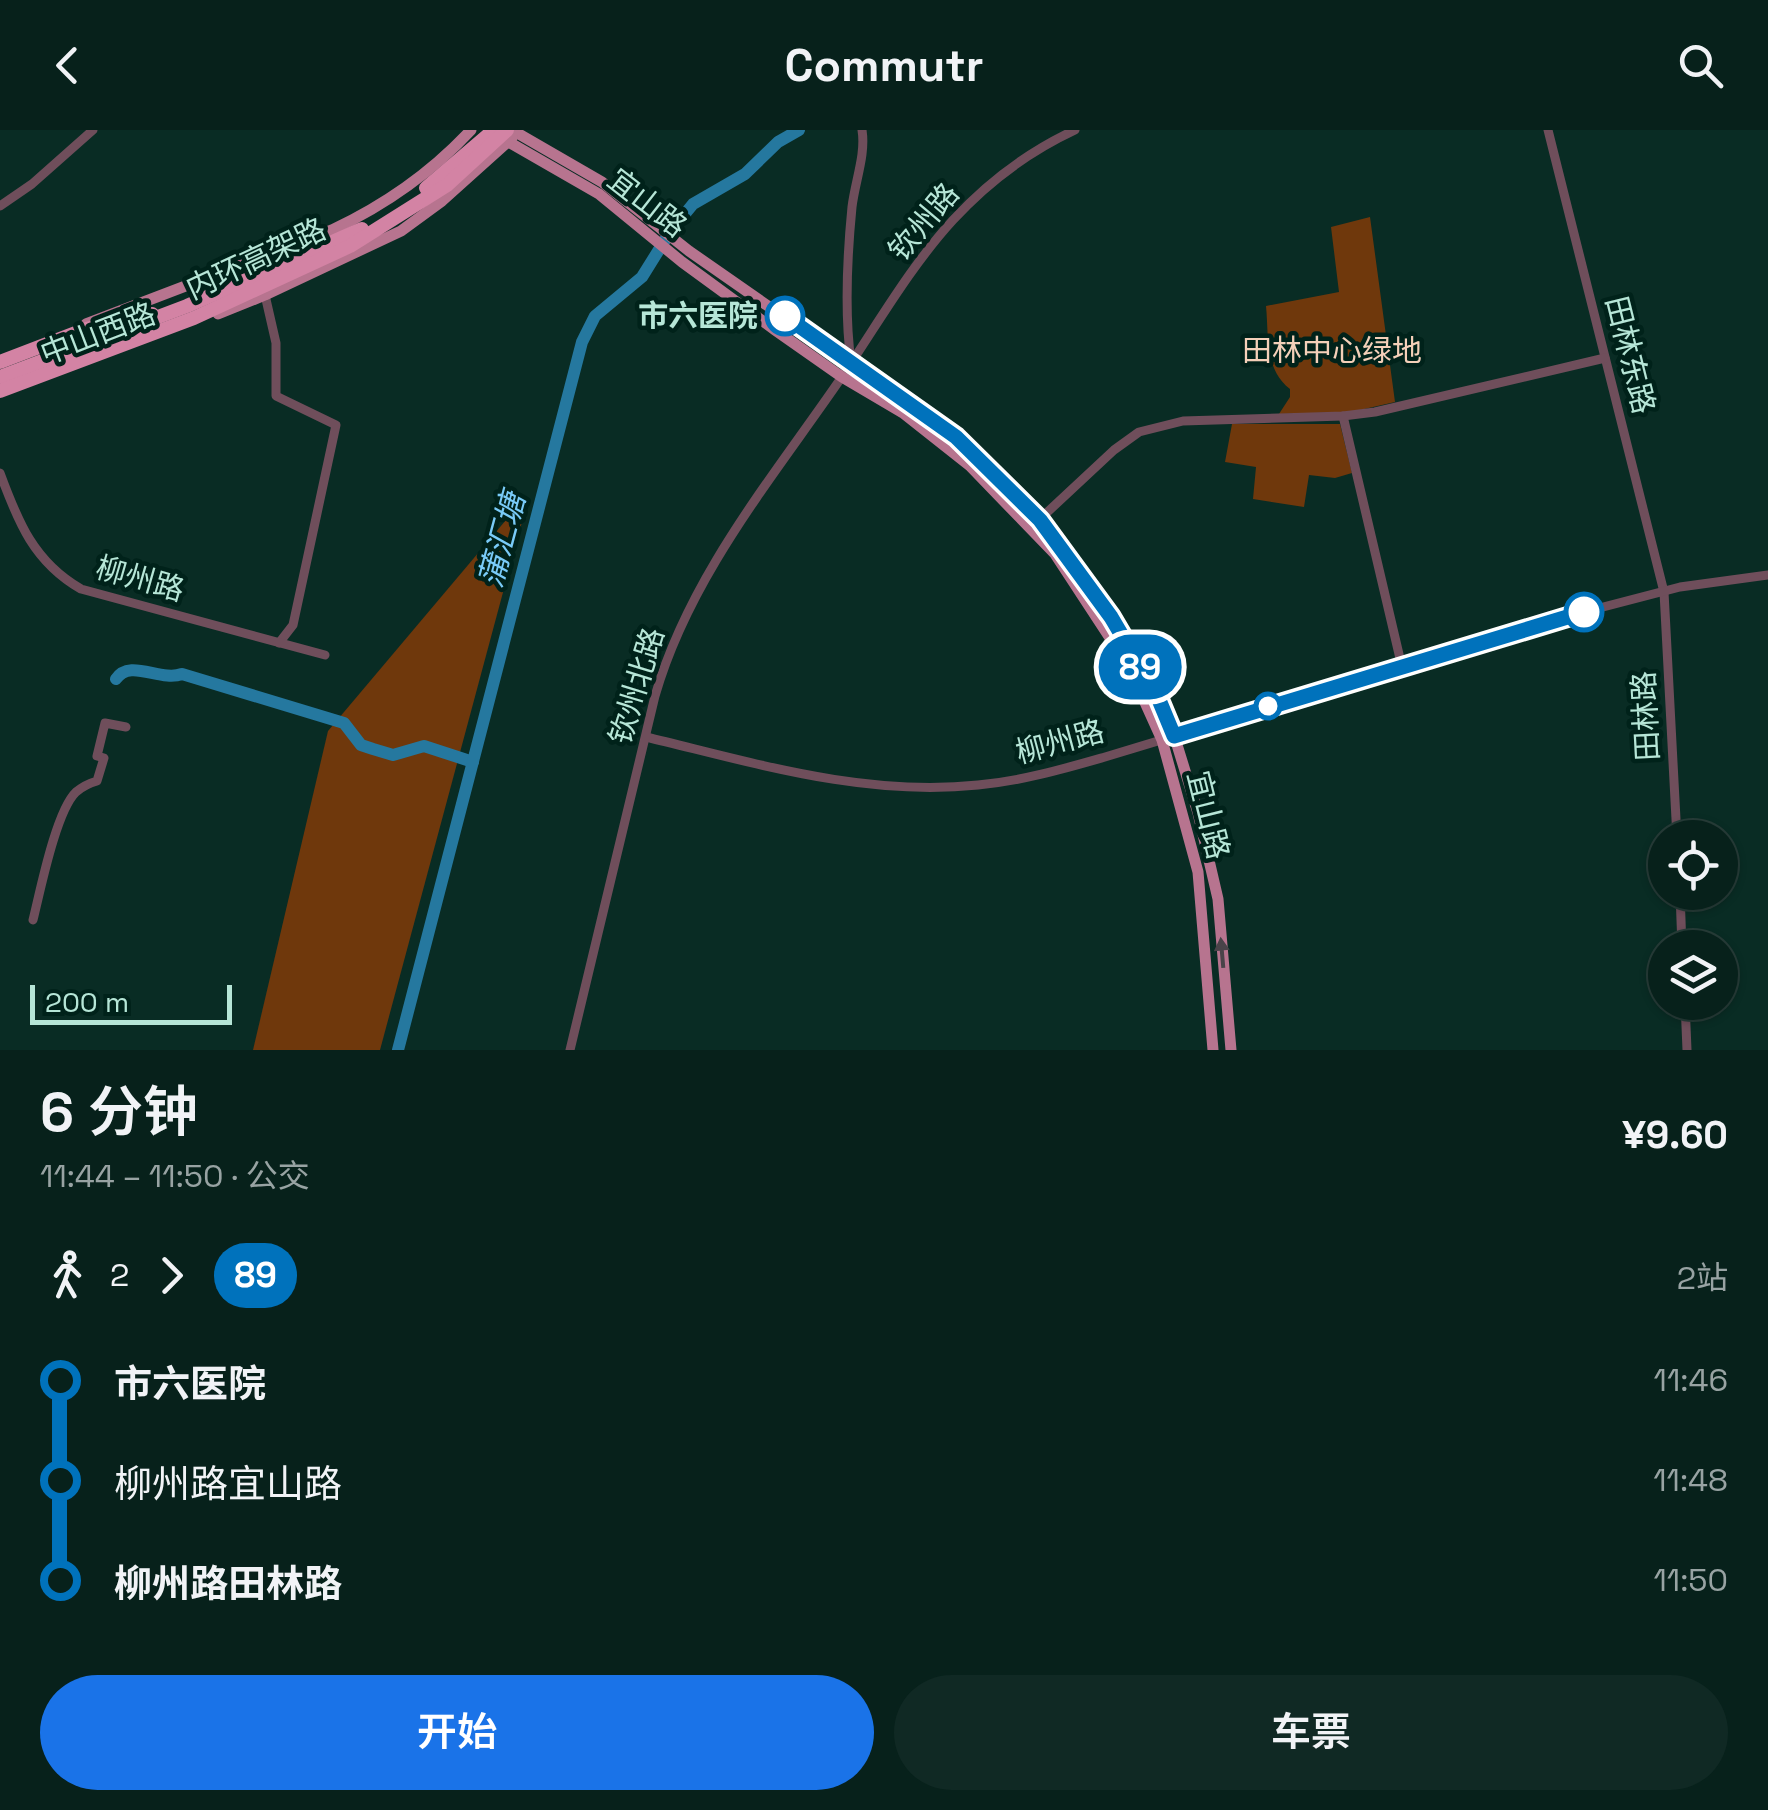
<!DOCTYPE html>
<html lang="zh">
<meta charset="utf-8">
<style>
:root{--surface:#07211b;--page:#102924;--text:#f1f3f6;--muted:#98a3a3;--line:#283e3a;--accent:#1a73e8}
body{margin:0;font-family:"Space Grotesk","Noto Sans SC",sans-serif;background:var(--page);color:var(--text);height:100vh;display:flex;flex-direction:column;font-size:38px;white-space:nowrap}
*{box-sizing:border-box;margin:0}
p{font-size:32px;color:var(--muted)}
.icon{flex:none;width:55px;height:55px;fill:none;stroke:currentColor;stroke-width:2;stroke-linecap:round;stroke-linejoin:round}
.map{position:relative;height:920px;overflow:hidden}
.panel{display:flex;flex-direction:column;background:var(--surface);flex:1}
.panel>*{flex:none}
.badge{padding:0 20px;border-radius:32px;font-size:35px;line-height:65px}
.fabs{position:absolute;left:1648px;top:690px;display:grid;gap:20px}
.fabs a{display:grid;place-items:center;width:90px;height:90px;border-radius:50%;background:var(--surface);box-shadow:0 2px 8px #0004,0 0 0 2px var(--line);font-size:50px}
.scale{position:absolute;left:30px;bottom:25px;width:202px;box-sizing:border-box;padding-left:10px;border:5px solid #b6e6d7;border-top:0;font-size:28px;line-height:35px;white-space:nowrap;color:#b6e6d7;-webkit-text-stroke:8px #00221a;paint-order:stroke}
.map>.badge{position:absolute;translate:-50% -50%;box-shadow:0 0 0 5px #fff}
.legs{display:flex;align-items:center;gap:15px;height:110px;padding:0 40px;font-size:32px}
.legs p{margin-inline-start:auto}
.head{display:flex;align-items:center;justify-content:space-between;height:170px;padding:0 40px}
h1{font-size:55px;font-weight:600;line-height:75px}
.primary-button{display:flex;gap:20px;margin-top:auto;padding:20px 40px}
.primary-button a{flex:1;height:115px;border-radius:60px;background:var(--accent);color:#fff;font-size:40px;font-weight:600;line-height:115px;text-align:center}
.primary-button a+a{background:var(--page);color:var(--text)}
ul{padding:0 40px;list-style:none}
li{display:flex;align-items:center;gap:35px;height:100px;font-size:38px}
li i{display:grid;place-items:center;width:15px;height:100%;margin:0 12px;background:currentColor}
li i::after{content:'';width:25px;height:25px;margin:-12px;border:8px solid;border-radius:50%;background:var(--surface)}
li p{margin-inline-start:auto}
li:first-child i{background:linear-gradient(#0000 50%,currentColor 0)}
li:last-child i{background:linear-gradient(currentColor 50%,#0000 0)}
header{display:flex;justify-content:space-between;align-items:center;height:130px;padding:0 40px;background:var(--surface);font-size:45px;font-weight:600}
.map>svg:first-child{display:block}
.green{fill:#6f380c}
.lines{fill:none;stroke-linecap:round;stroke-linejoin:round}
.river{stroke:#25789f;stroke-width:12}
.minor{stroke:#6f4e5b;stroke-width:9}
.major{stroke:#b7748f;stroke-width:11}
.highway{stroke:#d383a4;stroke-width:14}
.highway-bridge{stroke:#d383a4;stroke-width:14}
.oneway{fill:#494349}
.line-1-casing{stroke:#fff;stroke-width:22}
.line-1{stroke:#0072bc;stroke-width:15}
.stop-1-dot{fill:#fff;stroke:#0072bc;stroke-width:5}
.labels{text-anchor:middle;stroke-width:9;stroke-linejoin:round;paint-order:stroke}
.street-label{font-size:30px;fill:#b6e6d7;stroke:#00221a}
.stop-label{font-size:30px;font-weight:bold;fill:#b6e6d7;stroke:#00221a;text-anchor:end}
.park-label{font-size:30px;fill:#f4d0b9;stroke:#00221a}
.water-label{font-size:32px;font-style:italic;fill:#79cbf8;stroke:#00221a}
</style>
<header><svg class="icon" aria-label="back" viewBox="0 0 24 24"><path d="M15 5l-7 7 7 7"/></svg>Commutr<svg class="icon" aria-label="search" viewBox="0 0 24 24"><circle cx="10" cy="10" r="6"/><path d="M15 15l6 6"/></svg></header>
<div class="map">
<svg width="1768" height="920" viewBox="0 0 1768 920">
<rect width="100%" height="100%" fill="#092c24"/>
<!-- green -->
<g class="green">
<path d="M1370,87l25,185 -44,10 -72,2 11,-17v-8c-26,-21 -21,-52 -24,-83l73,-14 -8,-65z"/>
<path d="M1232,294h108l12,49 -17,5 -26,-3 -5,32 -51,-8 3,-32 -31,-5z"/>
<path d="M511,384l12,4 -143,532h-127l75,-319z"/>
</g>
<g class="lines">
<!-- river -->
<g class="river">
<path d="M116,549c14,-21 44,3 66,-5l162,49 17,22 12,4 20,6 31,-9 49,16"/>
<path d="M398,920l184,-708 13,-26 47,-39 28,-45 23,-28 52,-30 33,-32 21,-12"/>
</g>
<!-- minor -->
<g class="minor">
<path d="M1548,0l116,462 13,246"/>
<path d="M0,76l32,-22 61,-54"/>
<path d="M265,165l11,48v53l60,29 -43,200 -14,18"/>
<path d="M851,232c-7,-51 -4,-104 1,-155 3,-26 14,-52 10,-77"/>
<path d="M1343,286l59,251"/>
<path d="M0,343c18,49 34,89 81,116l244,66"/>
<path d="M1040,389l74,-69 25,-18 44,-11 160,-5 32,-4 230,-54"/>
<path d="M646,607c109,26 218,60 332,48 44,-4 85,-16 127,-28l479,-145 96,-25 88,-12"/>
<path d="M1680,762l2,56"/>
<path d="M33,790c7,-28 23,-109 43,-128 6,-5 14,-9 21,-11l7,-23 -7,-2 8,-33 21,4"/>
<path d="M1685,872l2,48"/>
<path d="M570,920l85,-354c34,-118 115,-215 184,-315 37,-54 70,-113 114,-161 34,-37 77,-69 122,-90"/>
</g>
<!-- major -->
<g class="major">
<path d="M512,0l90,52 87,69 267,186 84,82 40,52 77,124 17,40 24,78 20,86 13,151"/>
<path d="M493,3l106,61 83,68 93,68 67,47 61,36 67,53 85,88 74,113 33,73 36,132 15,178"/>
<path d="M218,184l47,-19 136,-64 41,-30 70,-63"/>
<path d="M86,194l246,-94c51,-24 100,-58 139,-100"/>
</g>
<!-- highway -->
<path class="highway" d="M0,232l86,-33 66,-15"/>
<!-- highway-bridge -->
<g class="highway-bridge">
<path d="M426,58l68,-58"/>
<path d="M0,247l187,-71 175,-77"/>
<path d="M0,261l194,-73 156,-72 97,-61 60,-55"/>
</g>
</g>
<!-- one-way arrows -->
<defs><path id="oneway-solid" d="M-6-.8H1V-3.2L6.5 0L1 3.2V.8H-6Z" transform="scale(2.5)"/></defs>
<use class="oneway" href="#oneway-solid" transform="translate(1222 823) rotate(-95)"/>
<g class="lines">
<!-- line-1 casing -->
<g class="line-1-casing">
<path id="line-1" d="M785,186l171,121 84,83 71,97 46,78 17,41 410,-124"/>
</g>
<!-- line-1 -->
<use href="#line-1" class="line-1"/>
</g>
<!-- markers -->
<g class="stop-1-dot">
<circle cx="785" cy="186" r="18"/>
<circle cx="1584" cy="482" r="18"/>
<circle cx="1268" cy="576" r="12"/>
</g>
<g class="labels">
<!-- street labels -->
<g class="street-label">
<text transform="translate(647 73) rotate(38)" y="10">宜山路</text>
<text transform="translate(924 92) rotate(-50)" y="10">钦州路</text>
<text transform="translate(256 129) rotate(-25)" y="10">内环高架路</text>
<text transform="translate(98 204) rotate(-21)" y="10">中山西路</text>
<text transform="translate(1630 225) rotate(76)" y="10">田林东路</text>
<text transform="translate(140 449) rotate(16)" y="10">柳州路</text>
<text transform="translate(637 556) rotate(-73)" y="10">钦州北路</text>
<text transform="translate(1646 586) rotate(-93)" y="10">田林路</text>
<text transform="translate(1060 612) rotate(-15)" y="10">柳州路</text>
<text transform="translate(1208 685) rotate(76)" y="10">宜山路</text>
</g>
<!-- stop labels -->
<g class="stop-label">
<text x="758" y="196">市六医院</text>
</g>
<!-- park labels -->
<g class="park-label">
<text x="1332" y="231">田林中心绿地</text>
</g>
<!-- water labels -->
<g class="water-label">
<text transform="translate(502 410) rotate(-75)" y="11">蒲汇塘</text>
</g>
</g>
</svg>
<div class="fabs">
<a><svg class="icon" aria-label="locate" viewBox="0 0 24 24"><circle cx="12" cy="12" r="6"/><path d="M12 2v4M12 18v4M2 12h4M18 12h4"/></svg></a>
<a><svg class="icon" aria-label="layers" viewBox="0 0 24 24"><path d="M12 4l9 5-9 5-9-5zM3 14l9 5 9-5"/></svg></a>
</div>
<div class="scale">200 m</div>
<b class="badge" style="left:1140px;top:537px;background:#0072bc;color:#fff">89</b>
</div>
<section class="panel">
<div class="head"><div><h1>6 分钟</h1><p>11:44 – 11:50 · 公交</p></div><b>¥9.60</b></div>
<div class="legs"><svg class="icon" aria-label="walk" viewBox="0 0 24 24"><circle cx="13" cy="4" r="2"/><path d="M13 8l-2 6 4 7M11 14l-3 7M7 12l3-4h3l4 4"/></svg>2<svg class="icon" aria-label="forward" viewBox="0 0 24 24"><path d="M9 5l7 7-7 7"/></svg><b class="badge" style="background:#0072bc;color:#fff">89</b><p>2站</p></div>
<ul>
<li><i style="color:#0072bc"></i><b>市六医院</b><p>11:46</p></li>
<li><i style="color:#0072bc"></i><span>柳州路宜山路</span><p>11:48</p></li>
<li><i style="color:#0072bc"></i><b>柳州路田林路</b><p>11:50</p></li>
</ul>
<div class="primary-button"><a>开始</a><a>车票</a></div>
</section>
